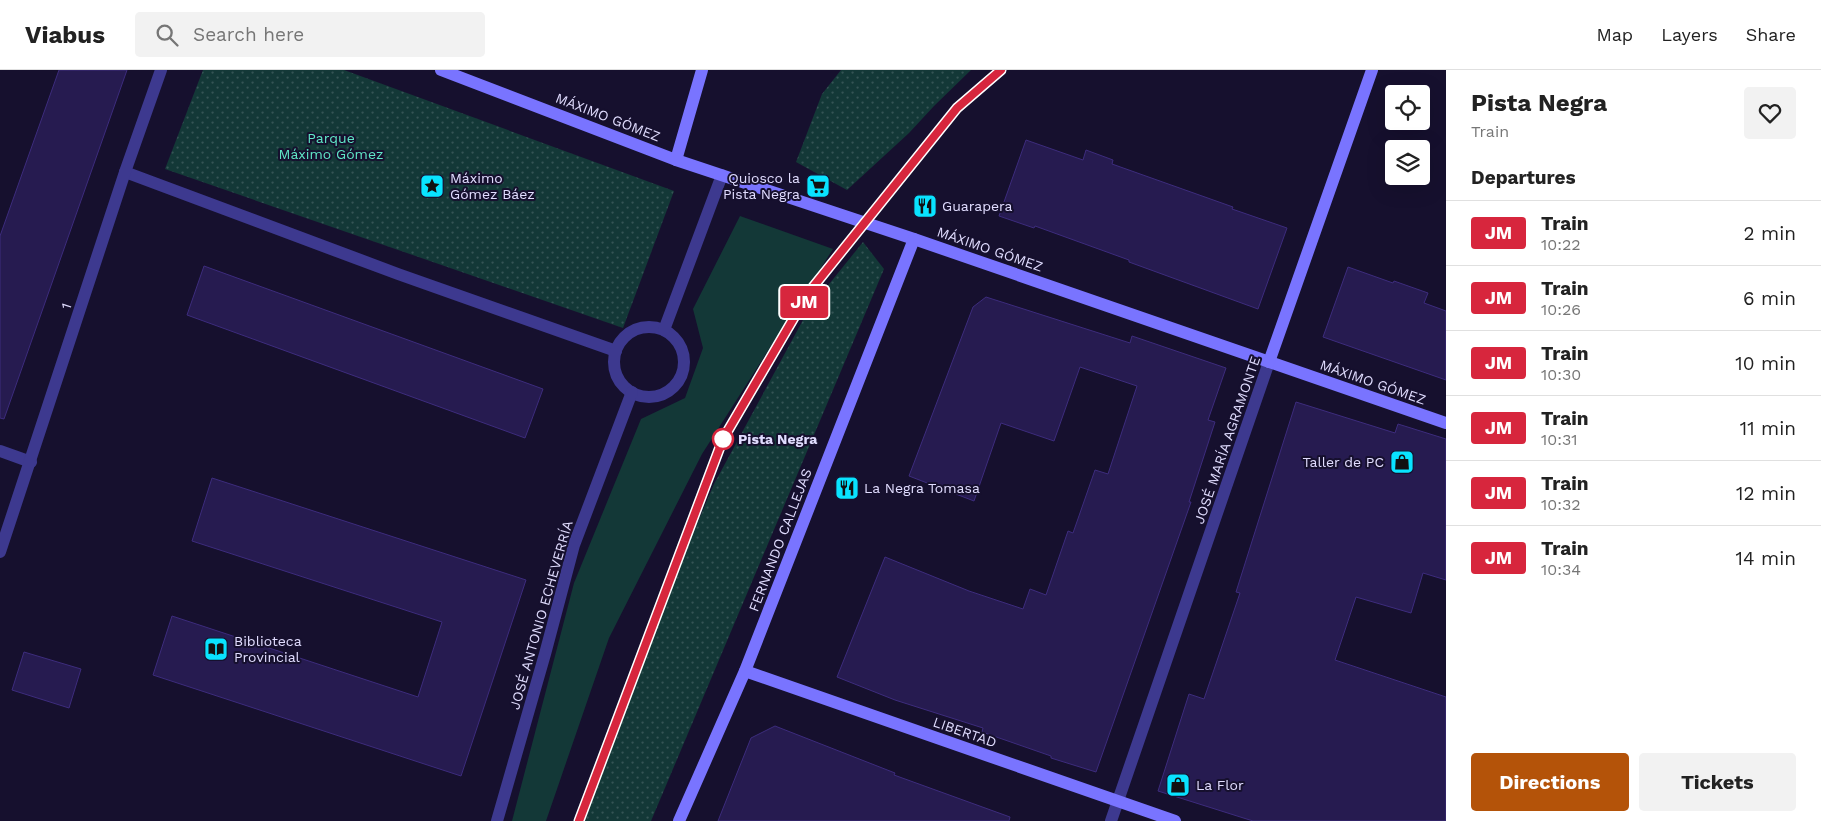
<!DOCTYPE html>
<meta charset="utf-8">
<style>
:root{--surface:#fff;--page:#f2f2f2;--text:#222;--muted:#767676;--line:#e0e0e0;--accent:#b45309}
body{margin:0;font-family:"Work Sans",sans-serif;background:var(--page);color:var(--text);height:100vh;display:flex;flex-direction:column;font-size:19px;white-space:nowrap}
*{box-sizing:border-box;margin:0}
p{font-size:16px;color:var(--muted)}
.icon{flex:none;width:28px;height:28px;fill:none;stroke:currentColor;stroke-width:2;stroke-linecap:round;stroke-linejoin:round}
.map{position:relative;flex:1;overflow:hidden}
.side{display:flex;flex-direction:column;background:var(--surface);width:375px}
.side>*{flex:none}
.badge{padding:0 10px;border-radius:4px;font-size:18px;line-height:32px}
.buttons{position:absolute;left:1385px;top:15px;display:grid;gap:10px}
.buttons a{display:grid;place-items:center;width:45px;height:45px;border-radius:5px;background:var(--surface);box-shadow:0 5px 20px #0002;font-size:25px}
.map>.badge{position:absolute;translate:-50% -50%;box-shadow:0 0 0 2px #fff}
h2{padding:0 25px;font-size:19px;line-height:45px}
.round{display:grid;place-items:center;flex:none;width:52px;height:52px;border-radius:5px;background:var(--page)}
.summary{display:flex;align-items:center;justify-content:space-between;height:85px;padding:0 25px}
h1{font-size:24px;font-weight:700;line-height:38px}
.action{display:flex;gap:10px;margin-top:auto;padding:10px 25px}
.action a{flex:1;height:58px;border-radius:5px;background:var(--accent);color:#fff;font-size:20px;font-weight:700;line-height:58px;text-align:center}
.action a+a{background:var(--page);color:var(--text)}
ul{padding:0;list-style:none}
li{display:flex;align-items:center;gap:15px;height:65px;padding:0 25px;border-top:1px solid var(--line)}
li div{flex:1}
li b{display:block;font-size:19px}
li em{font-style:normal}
li .badge{min-width:55px;font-weight:700;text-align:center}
header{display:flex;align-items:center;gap:30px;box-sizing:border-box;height:70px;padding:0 25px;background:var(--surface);border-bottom:1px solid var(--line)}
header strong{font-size:24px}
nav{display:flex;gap:28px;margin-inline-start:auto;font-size:18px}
.search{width:350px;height:45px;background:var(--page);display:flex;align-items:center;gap:12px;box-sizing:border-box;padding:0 18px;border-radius:5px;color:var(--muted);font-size:19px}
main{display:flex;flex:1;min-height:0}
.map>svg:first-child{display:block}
.grass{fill:#133837}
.park{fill:url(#park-dots)}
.building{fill:#261b50;stroke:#3d2c7d}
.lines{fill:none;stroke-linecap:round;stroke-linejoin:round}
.street{stroke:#3d398f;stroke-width:12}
.secondary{stroke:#7974ff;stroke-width:12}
.rail-casing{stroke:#09e3ff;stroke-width:5.5}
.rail{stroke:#16102e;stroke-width:4;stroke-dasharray:11;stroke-linecap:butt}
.line-casing{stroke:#fff;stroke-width:11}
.line{stroke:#d7263d;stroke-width:8}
.stop-dot{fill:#fff;stroke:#d7263d;stroke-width:2.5}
.labels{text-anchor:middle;stroke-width:4;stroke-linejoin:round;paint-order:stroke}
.street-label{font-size:14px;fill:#e1ddff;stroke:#16102e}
.park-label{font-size:14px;fill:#60e7c7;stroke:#16102e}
.poi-label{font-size:14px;fill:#e1ddff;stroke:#16102e;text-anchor:start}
.stop-label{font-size:14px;font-weight:bold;fill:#e1ddff;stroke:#16102e;text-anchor:start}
</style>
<header>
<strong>Viabus</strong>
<div class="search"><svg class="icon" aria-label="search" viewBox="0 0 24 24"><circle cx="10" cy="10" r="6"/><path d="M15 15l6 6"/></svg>Search here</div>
<nav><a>Map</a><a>Layers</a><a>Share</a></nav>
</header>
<main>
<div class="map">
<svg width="1446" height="751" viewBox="0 0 1446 751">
<defs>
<pattern id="park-dots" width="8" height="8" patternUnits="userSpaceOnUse" patternTransform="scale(1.25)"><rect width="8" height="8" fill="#133837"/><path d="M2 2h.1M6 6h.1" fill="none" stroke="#355455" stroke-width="1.8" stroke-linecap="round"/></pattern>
</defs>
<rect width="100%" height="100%" fill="#16102e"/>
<!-- grass -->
<path class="grass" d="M740,146l93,33 -131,205 -93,184 -63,183h-34l62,-238 67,-164 44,-21 18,-50 -10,-39z"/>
<!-- park -->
<g class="park">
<path d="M203,0h141l330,121 -51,137 -458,-159z"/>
<path d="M841,0h130l-37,36 -25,27 -62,57 -51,-28 26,-68z"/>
<path d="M863,172l21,27 -233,552h-68l66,-185 65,-152 95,-175z"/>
</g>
<!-- building -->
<g class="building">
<path d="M59,0h68l-123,349 -4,-1v-182z"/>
<path d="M1026,70l57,20 3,-10 27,10 -1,4 121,43 -1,2 55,19 -29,81 -129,-47v-2l-94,-34 -1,2 -35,-12z"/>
<path d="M204,196l339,123 -18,49 -338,-123z"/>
<path d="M1348,197l45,16 1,-2 34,12 -4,10 22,8v69l-123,-43z"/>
<path d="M986,227l144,46 2,-7 94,32 -18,52 7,2 -26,80h2l-95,270 -45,-14v-2l-69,-24 1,-4 -88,-28 -58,-23 48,-120 84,34 54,18 7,-20 16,6 22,-64 5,2 22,-63 13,4 29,-88 -57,-19 -26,74 -53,-18 -27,78 -65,-25 64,-169z"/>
<path d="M1296,332l99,31 3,-9 48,15v141l-23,-7 -12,40 -55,-16 -21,63 111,37v124h-193l-95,-30 31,-97 15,5 36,-106 -4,-1z"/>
<path d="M212,408l314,102 -65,196 -308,-101 19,-59 246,81 24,-75 -250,-81z"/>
<path d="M24,582l57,17 -12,39 -57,-18z"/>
<path d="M775,656l120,47 -1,2 116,42 -1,4h-291l33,-83z"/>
</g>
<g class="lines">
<!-- street -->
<g class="street">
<path d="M125,102l273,102 218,77"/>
<circle cx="649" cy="292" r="35"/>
<path d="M664,260l58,-155"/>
<path d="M0,381l31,11"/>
<path d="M0,482l125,-380 36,-102"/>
<path d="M497,751l48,-167 29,-109 58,-153"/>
<path d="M1111,751l158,-459"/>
</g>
<!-- secondary -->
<g class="secondary">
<path d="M441,0l235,90 238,79 532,184"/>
<path d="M676,90l26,-90"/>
<path d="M1269,292l103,-292"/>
<path d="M745,601l430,150"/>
<path d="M679,751l66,-150 169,-432"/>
</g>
<!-- rail casing -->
<g class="rail-casing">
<path id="rail" d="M579,751l144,-382 86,-147 148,-184 44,-38"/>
</g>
<!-- rail -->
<use href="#rail" class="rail"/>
</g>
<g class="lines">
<!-- line casing -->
<g class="line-casing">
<path id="line" d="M579,751l144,-382 86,-147 148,-184 44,-38"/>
</g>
<!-- line -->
<use href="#line" class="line"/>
</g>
<!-- icons -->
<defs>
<g id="sight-square" transform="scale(1.25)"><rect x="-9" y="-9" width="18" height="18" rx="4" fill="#09e3ff" stroke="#16102e"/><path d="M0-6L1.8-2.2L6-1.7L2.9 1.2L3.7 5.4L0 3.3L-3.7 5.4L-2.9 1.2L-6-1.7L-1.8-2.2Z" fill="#111"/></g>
<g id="supermarket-square" transform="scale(1.25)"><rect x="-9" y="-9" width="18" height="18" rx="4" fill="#09e3ff" stroke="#16102e"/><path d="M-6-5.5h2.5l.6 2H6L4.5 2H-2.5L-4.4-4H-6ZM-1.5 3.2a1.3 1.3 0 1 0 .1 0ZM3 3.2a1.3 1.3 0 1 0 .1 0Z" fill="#111"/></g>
<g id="restaurant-square" transform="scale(1.25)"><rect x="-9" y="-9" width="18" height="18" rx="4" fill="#09e3ff" stroke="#16102e"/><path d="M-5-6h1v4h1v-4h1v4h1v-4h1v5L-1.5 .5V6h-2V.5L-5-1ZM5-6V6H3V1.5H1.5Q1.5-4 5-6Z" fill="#111"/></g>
<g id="shop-square" transform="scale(1.25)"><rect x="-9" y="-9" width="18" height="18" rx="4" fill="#09e3ff" stroke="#16102e"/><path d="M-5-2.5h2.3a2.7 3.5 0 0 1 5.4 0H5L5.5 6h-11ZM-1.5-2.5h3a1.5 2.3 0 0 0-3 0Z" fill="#111"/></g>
<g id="library-square" transform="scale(1.25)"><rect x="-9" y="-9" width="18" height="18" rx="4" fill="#09e3ff" stroke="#16102e"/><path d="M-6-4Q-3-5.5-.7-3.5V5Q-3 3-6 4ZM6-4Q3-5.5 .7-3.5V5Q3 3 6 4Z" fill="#111"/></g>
</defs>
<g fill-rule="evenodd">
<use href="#sight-square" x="432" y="116"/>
<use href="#supermarket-square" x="818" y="116"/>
<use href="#restaurant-square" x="925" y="136"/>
<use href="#shop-square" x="1402" y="392"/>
<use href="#restaurant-square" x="847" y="418"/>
<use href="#library-square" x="216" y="579"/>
<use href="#shop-square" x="1178" y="715"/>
</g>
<!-- markers -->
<circle class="stop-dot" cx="723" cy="369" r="10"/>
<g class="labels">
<!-- street labels -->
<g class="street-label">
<text transform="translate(608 47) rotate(21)" y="5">MÁXIMO GÓMEZ</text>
<text transform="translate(990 179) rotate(19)" y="5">MÁXIMO GÓMEZ</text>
<text transform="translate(66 236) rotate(-72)" y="5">1</text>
<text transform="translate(1373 312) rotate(19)" y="5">MÁXIMO GÓMEZ</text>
<text transform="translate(1227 370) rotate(-71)" y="5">JOSÉ MARÍA AGRAMONTE</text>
<text transform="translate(780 470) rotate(-69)" y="5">FERNANDO CALLEJAS</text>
<text transform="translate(541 545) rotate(-74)" y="5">JOSÉ ANTONIO ECHEVERRÍA</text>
<text transform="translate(965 662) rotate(19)" y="5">LIBERTAD</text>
</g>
<!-- park labels -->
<g class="park-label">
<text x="331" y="73">Parque<tspan x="331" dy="16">Máximo Gómez</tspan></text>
</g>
<!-- poi labels -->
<g class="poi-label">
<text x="450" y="113">Máximo<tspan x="450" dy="16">Gómez Báez</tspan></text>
<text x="800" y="113" text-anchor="end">Quiosco la<tspan x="800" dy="16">Pista Negra</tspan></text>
<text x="942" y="141">Guarapera</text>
<text x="1384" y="397" text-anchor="end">Taller de PC</text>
<text x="864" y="423">La Negra Tomasa</text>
<text x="234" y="576">Biblioteca<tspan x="234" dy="16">Provincial</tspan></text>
<text x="1196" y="720">La Flor</text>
</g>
<!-- stop labels -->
<g class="stop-label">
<text x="738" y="374">Pista Negra</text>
</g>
</g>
</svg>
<div class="buttons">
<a><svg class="icon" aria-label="locate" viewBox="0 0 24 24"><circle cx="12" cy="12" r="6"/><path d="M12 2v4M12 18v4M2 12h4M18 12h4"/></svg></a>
<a><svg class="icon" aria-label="layers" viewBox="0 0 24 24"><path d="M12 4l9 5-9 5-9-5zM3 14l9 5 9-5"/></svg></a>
</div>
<b class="badge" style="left:804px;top:232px;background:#d7263d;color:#fff">JM</b>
</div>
<section class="side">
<div class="summary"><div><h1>Pista Negra</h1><p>Train</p></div><a class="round"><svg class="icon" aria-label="heart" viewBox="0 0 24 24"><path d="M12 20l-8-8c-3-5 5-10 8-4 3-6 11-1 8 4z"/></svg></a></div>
<h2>Departures</h2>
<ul>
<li><span class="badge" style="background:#d7263d;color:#fff">JM</span><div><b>Train</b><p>10:22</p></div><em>2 min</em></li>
<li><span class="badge" style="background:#d7263d;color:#fff">JM</span><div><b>Train</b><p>10:26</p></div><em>6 min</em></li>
<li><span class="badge" style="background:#d7263d;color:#fff">JM</span><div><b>Train</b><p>10:30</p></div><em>10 min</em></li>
<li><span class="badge" style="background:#d7263d;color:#fff">JM</span><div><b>Train</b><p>10:31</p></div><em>11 min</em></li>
<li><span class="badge" style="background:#d7263d;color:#fff">JM</span><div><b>Train</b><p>10:32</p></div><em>12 min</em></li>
<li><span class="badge" style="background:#d7263d;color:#fff">JM</span><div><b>Train</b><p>10:34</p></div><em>14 min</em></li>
</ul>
<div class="action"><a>Directions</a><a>Tickets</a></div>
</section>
</main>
